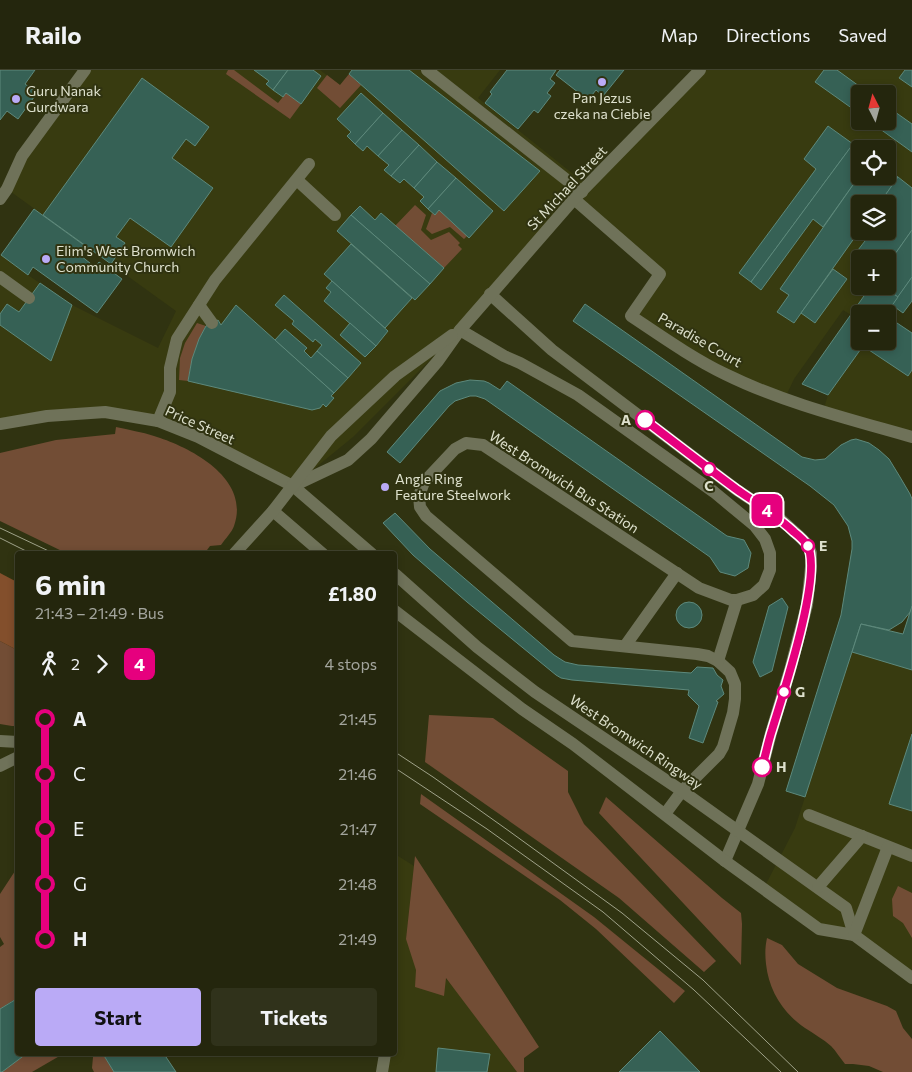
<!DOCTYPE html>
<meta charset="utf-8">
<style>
:root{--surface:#24260d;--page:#30321b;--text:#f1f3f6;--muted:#a3a59d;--line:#41432e;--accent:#baaaf6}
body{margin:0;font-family:Commissioner,sans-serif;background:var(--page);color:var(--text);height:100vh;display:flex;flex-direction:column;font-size:19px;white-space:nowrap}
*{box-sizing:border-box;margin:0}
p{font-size:16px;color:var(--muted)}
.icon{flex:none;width:28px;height:28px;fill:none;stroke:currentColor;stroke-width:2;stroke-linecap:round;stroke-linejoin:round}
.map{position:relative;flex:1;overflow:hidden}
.sheet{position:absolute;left:15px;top:481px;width:382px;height:505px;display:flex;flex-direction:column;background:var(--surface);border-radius:5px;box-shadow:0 2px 8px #0003,0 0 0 1px var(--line)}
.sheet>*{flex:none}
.badge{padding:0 10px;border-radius:8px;font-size:18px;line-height:32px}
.needle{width:32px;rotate:354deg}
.tools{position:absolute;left:851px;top:15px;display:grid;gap:10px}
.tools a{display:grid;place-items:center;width:45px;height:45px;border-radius:5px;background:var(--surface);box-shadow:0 2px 8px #0003,0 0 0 1px var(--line);font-size:25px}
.map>.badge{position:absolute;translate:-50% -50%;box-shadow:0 0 0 2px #fff}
.legs{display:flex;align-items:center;gap:8px;height:55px;padding:0 20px;font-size:16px}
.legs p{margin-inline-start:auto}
.headline{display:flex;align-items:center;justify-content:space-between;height:85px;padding:0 20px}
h1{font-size:28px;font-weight:700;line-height:38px}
.primary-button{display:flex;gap:10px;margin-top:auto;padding:10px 20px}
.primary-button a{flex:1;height:58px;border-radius:5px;background:var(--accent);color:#111;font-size:20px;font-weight:700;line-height:58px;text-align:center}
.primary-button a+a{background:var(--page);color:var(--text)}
ul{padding:0 20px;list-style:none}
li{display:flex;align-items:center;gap:18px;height:55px;font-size:19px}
li i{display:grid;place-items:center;width:8px;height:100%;margin:0 6px;background:currentColor}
li i::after{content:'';width:12px;height:12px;margin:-6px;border:4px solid;border-radius:50%;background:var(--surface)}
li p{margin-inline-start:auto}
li:first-child i{background:linear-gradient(#0000 50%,currentColor 0)}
li:last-child i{background:linear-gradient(currentColor 50%,#0000 0)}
header{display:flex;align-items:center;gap:30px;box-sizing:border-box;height:70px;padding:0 25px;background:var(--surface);border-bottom:1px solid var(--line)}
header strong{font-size:24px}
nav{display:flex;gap:28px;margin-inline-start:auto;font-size:18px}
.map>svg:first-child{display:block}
.built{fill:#383b10;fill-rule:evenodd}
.green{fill:#724d35}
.forest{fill:#834f2c}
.building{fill:#366155;stroke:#5d897c}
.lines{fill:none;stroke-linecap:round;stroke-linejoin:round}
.minor{stroke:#6f7259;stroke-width:12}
.tram{stroke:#9fa289;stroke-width:1}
.line-1-casing{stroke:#fff;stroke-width:11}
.line-1{stroke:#e6007e;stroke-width:8}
.poi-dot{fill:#baaaf6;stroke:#303311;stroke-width:2}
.stop-1-dot{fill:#fff;stroke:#e6007e;stroke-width:2.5}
.labels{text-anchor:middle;stroke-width:4;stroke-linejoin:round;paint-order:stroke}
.poi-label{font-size:14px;fill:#dee1cd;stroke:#303311;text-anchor:start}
.street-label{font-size:14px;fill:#dee1cd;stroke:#303311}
.stop-label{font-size:14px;font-weight:bold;fill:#dee1cd;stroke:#303311;text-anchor:start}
</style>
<header>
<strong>Railo</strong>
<nav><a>Map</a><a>Directions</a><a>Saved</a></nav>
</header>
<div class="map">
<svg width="912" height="1002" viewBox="0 0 912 1002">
<rect width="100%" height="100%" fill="#303311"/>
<!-- built -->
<g class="built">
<path d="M85,0h235l20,15 12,-15h148l-22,28 110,88 112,-116h212v231l-9,12 -11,-8 -4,-19v-27h-28v27h11l-20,29 -8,-5 -49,69 -9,19 -11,-3 -143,-79 29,-42 -86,-74 -114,130 -107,107 -60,49 -95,-49 -93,-25 -105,12v-170l28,21 44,30 86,43 18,-37 -169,-122zM860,24h28v27h-28zM860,79h28v27h-28zM860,134h28v27h-28z"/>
<path d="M863,276l44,30 5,-6v67l-89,-26 5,-16z"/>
<path d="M912,536v372l-58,-43 -35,-6 -55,-41 31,-60 66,-204 42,10z"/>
<path d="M395,784l19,12 -8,72 39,40 11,12 61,82h-135l3,-18h10z"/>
</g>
<!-- green -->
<g class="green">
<path d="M228,0h6l44,33 8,-10 15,11 -11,15 -64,-45z"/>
<path d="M349,4l12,11 -21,23 -23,-20 10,-13 13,10z"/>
<path d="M415,135l11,10 -5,15 10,10 18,-8 11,11 -2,2 4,4 -18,19 -49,-42z"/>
<path d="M439,140l28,26 -3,3 -14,-12 -18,7 -6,-5 6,-16 3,2z"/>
<path d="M197,253l9,3c-10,19 -15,34 -18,55l-9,-1 1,-22 5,-15z"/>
<path d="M116,357c13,3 26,5 38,9 36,11 97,42 80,90 -2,6 -9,13 -13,19l-11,1 -6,8h-136l-68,-33v-68l56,-13 59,-6z"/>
<path d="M0,571l17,9v76h-5l-12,-2z"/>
<path d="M429,645l64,3 75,53v21l16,32 132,137 -12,11 -85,-74 -194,-136z"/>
<path d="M421,724l173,123 91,74 -11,12 -78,-74 -36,-29 -140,-96z"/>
<path d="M606,727l116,101 19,15 1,11 -1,41 -142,-152z"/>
<path d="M415,786l124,191 -15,11v14h-7l-71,-94 -2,18 -29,-9 1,-17 -10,-31z"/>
<path d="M17,798v130l-17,11v-62l4,-3 -4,-7v-43z"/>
<path d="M898,816l14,7v45l-9,-15 -10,-7 -1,-17z"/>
<path d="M767,868l15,7 16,19 39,24 50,18 9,5 7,17 9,11v33h-29l-14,-6 -16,-2h-8c-5,-6 -9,-13 -14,-18 -8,-7 -17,-12 -26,-18 -22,-15 -36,-37 -39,-64 -1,-9 -1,-17 1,-26z"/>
<path d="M26,984h37l-31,18h-30z"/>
<path d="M99,984h4l11,18h-20l-2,-4 1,-11z"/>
</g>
<!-- forest -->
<path class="forest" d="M0,503l17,9v68l-17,-9z"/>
<!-- building -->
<g class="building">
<path d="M0,0h35l-10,14 12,9 -19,26 -11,-8 -7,9z"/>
<path d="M254,0h34l-15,20 -7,-6 3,-3z"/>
<path d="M288,0h25l8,6 -20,28 -15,-11 -3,4 -10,-7z"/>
<path d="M352,0h57l131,101 -36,40 -155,-137z"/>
<path d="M507,0h49l-6,9 5,4 -8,10 4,3 -13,17 -4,-3 -16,19 -33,-26 7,-9 -2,-2z"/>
<path d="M560,0h64l-21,26 -7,-6 -8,10 -32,-25z"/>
<path d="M824,0h13l33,24h-10v20l-45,-32z"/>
<path d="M905,0h7v17l-13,-9z"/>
<path d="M142,8l67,49 -14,19 -9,-7 -14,19 41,30 -42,59 -41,-29 -14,19 9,6 -14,21 -68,-49z"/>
<path d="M361,23l22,20 -28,31 -8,-8 4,-4 -14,-13z"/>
<path d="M888,37l24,17v28l-43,-31h19z"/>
<path d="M383,43l19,17 -24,26 -11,-10 -4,5 -8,-7z"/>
<path d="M828,56l25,18 -102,138 -12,-9 77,-104 -12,-10z"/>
<path d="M402,60l17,15 -28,31 -7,-6 5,-5 -11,-9z"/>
<path d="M853,74l7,6v25l-37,52 -10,-8 -52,71 -10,-8z"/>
<path d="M419,75l18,17 -23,26 -10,-9 -4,4 -9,-7z"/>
<path d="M437,92l19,16 -28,31 -8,-8 4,-4 -10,-9z"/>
<path d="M888,100l10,7 -19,27h-19v26l-66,93 -17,-11 12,-17 -9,-6 80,-114v1h28z"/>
<path d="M898,107l14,11v42l-24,34v-5h-17l-13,-9 7,-9 -8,-6 3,-5v1h28v-27h-9z"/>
<path d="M456,108l37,33 -24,27 -30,-28 -4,5 -7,-6z"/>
<path d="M360,136l15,14 6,-7 63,55 -14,16 -79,-69z"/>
<path d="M34,139l54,39 -7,8 14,11 4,-5 23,17 -25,34 -64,-46 -5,8 -27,-20z"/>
<path d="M351,145l79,69 -15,16 -78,-69z"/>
<path d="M912,160v47l-14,20 -16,-11h6v-22z"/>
<path d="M351,174l61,54 -27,30 -61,-54z"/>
<path d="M833,199l14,10 -32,44 -14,-10z"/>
<path d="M912,207v24l-9,12 -11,-8z"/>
<path d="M332,211l56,50 -12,15 -52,-45 7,-9 -5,-4z"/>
<path d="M40,213l32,22 -21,56 -51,-36v-11l7,-10 12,8z"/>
<path d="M871,216h11l16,11 -12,17h-26v27h28v-24l24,16v37l-4,6 -45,-30 -35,49 -26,-11z"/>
<path d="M284,225l77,68 -13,15 -31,-27 5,-6 -7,-6 -2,3 -21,-18 2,-3 -19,-16z"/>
<path d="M585,234l217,153 13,3 10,-1 16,-14 10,-5 5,-1 13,4 10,7 10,9 11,18 10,17 2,5v107l-1,5 -9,11 -13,8 -28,-6 -56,173 -19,-6 55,-176 11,-66v-8l-4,-15 -14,-21 -24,-19 -237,-165z"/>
<path d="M236,235l98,88 -3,3 3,2 -8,9 -3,-3 -3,4 -8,2 -124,-29 4,-22 7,-20 7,-13 12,-6 3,5z"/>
<path d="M350,253l26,23 -11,11 -25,-22z"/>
<path d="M285,259l22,19 -3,3 7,7 6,-7 31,27 -14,15 -59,-53z"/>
<path d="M470,310l14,1 5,2 11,7 7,-9 220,155 17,4 7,13 -3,15 -13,8 -15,-4 -10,-15 -225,-158 -9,-3h-6l-15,5 -6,5 -49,57 -13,-11 53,-61 16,-8z"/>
<path d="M395,443l35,36 124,106 11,7 13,3 113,8 6,-6 16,1 4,7 6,5 -2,6 3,8 -8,7 2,1 -15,41 -14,-5 10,-32 -11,-11 1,-5 -117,-10 -11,-2 -5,-3 -89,-73 -54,-47 -30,-32z"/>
<path d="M782,528l6,9 -16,64 -12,6 -7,-15 16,-56z"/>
<circle cx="689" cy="545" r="13"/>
<path d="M912,536v64l-60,-18 9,-28 42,10z"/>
<path d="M912,664v77l-23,-7z"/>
<path d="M18,928v56h8l-24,18h-2v-63z"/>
<path d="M660,961l40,41h-81z"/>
<path d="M438,978l52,6 -3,18h-51z"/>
<path d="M103,984h61l12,18h-62z"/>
</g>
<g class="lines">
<!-- minor -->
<g class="minor">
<path d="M427,0l155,122"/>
<path d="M297,110l38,35"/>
<path d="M0,129l7,-10 15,-33 63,-86"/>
<path d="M574,129l86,75 -29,42c30,20 61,42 94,58 59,29 124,45 187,63"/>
<path d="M0,207l29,21"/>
<path d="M490,224l62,56 185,140 42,28 21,19 8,8 3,8v14l-4,38 -17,65 -19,63 -13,51 -33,77"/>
<path d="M199,235l13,18"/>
<path d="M460,260l44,26 16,7 58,32 136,97 41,34 10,13 5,14v17l-6,15 -11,10 -16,5h-6l-32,-12 -216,-143 -17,-2 -11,6 -31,33 -5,14 1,11 6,9 146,125 125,13 11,2 10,5 12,11 5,12v15l-2,14 -10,34 -4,7 -37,37 -17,23"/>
<path d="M158,351l12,-29v-24l7,-29 38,-59 94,-116"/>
<path d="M0,354l47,-8 58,-4 53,9 40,16 95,49 79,68"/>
<path d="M293,416l55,-26 23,-21 67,-78 22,-31 114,-131 126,-129"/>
<path d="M273,441l50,43"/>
<path d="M234,484l39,-43 58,-75 64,-60 57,-41"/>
<path d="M395,504l82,73 58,45 147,99 164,117 8,27"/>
<path d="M395,541l127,98 51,35 152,117 94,68 35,6 58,43"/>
<path d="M625,576l52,-73"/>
<path d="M718,591l19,-61"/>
<path d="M0,671l18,1"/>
<path d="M0,696l18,-9"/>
<path d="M809,745l103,41"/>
<path d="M818,817l44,-51"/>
<path d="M854,865l34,-88"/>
<path d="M382,1002l3,-18"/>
</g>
<!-- tram -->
<g class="tram">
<path d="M0,458l55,26"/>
<path d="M0,468l32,16"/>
<path d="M395,682l38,25 76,54 113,82 81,67 95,92"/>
<path d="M395,698l92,61 116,83 91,78 87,82"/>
</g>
</g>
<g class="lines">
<!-- line-1 casing -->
<g class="line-1-casing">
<path id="line-1" d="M645,350c30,23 60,46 91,69 20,14 40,26 58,43 5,4 10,8 13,13 17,27 -25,152 -35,185 -4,12 -6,24 -10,37"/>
</g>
<!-- line-1 -->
<use href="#line-1" class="line-1"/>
</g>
<!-- markers -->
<g class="poi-dot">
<circle cx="602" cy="12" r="5"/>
<circle cx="16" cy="29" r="5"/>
<circle cx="46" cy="189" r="5"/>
<circle cx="385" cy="417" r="5"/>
</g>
<g class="stop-1-dot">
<circle cx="645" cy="350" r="9"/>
<circle cx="709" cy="399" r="6"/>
<circle cx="808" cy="476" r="6"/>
<circle cx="784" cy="622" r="6"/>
<circle cx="762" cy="697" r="9"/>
</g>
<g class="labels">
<!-- poi labels -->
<g class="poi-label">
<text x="26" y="26">Guru Nanak<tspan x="26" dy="16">Gurdwara</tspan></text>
<text x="602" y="33" text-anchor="middle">Pan Jezus<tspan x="602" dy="16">czeka na Ciebie</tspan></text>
<text x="56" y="186">Elim's West Bromwich<tspan x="56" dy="16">Community Church</tspan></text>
<text x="395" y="414">Angle Ring<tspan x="395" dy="16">Feature Steelwork</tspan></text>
</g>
<!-- street labels -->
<g class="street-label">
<text transform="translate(567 118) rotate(-47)" y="5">St Michael Street</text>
<text transform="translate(700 270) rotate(30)" y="5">Paradise Court</text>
<text transform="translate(200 355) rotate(24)" y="5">Price Street</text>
<text transform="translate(564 412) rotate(33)" y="5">West Bromwich Bus Station</text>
<text transform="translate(636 672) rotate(34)" y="5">West Bromwich Ringway</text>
</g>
<!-- stop labels -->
<g class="stop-label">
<text x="631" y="355" text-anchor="end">A</text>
<text x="709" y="421" text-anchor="middle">C</text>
<text x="819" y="481">E</text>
<text x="795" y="627">G</text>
<text x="776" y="702">H</text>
</g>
</g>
</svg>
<div class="tools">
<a><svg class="needle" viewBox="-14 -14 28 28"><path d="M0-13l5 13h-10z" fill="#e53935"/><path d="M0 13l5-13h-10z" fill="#a3a59d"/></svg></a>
<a><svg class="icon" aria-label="locate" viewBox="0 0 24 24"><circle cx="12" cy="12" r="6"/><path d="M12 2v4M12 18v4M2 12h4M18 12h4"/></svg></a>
<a><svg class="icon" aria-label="layers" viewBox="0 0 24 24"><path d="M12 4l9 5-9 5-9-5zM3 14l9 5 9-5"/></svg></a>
<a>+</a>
<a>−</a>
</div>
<b class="badge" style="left:767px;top:440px;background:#e6007e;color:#fff">4</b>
<section class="sheet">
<div class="headline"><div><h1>6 min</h1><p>21:43 – 21:49 · Bus</p></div><b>£1.80</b></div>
<div class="legs"><svg class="icon" aria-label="walk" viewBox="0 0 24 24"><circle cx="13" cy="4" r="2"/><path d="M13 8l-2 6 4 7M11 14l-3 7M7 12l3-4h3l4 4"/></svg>2<svg class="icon" aria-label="forward" viewBox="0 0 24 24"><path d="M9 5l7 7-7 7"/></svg><b class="badge" style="background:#e6007e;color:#fff">4</b><p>4 stops</p></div>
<ul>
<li><i style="color:#e6007e"></i><b>A</b><p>21:45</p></li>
<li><i style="color:#e6007e"></i><span>C</span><p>21:46</p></li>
<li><i style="color:#e6007e"></i><span>E</span><p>21:47</p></li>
<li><i style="color:#e6007e"></i><span>G</span><p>21:48</p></li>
<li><i style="color:#e6007e"></i><b>H</b><p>21:49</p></li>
</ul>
<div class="primary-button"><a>Start</a><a>Tickets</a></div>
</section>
</div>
